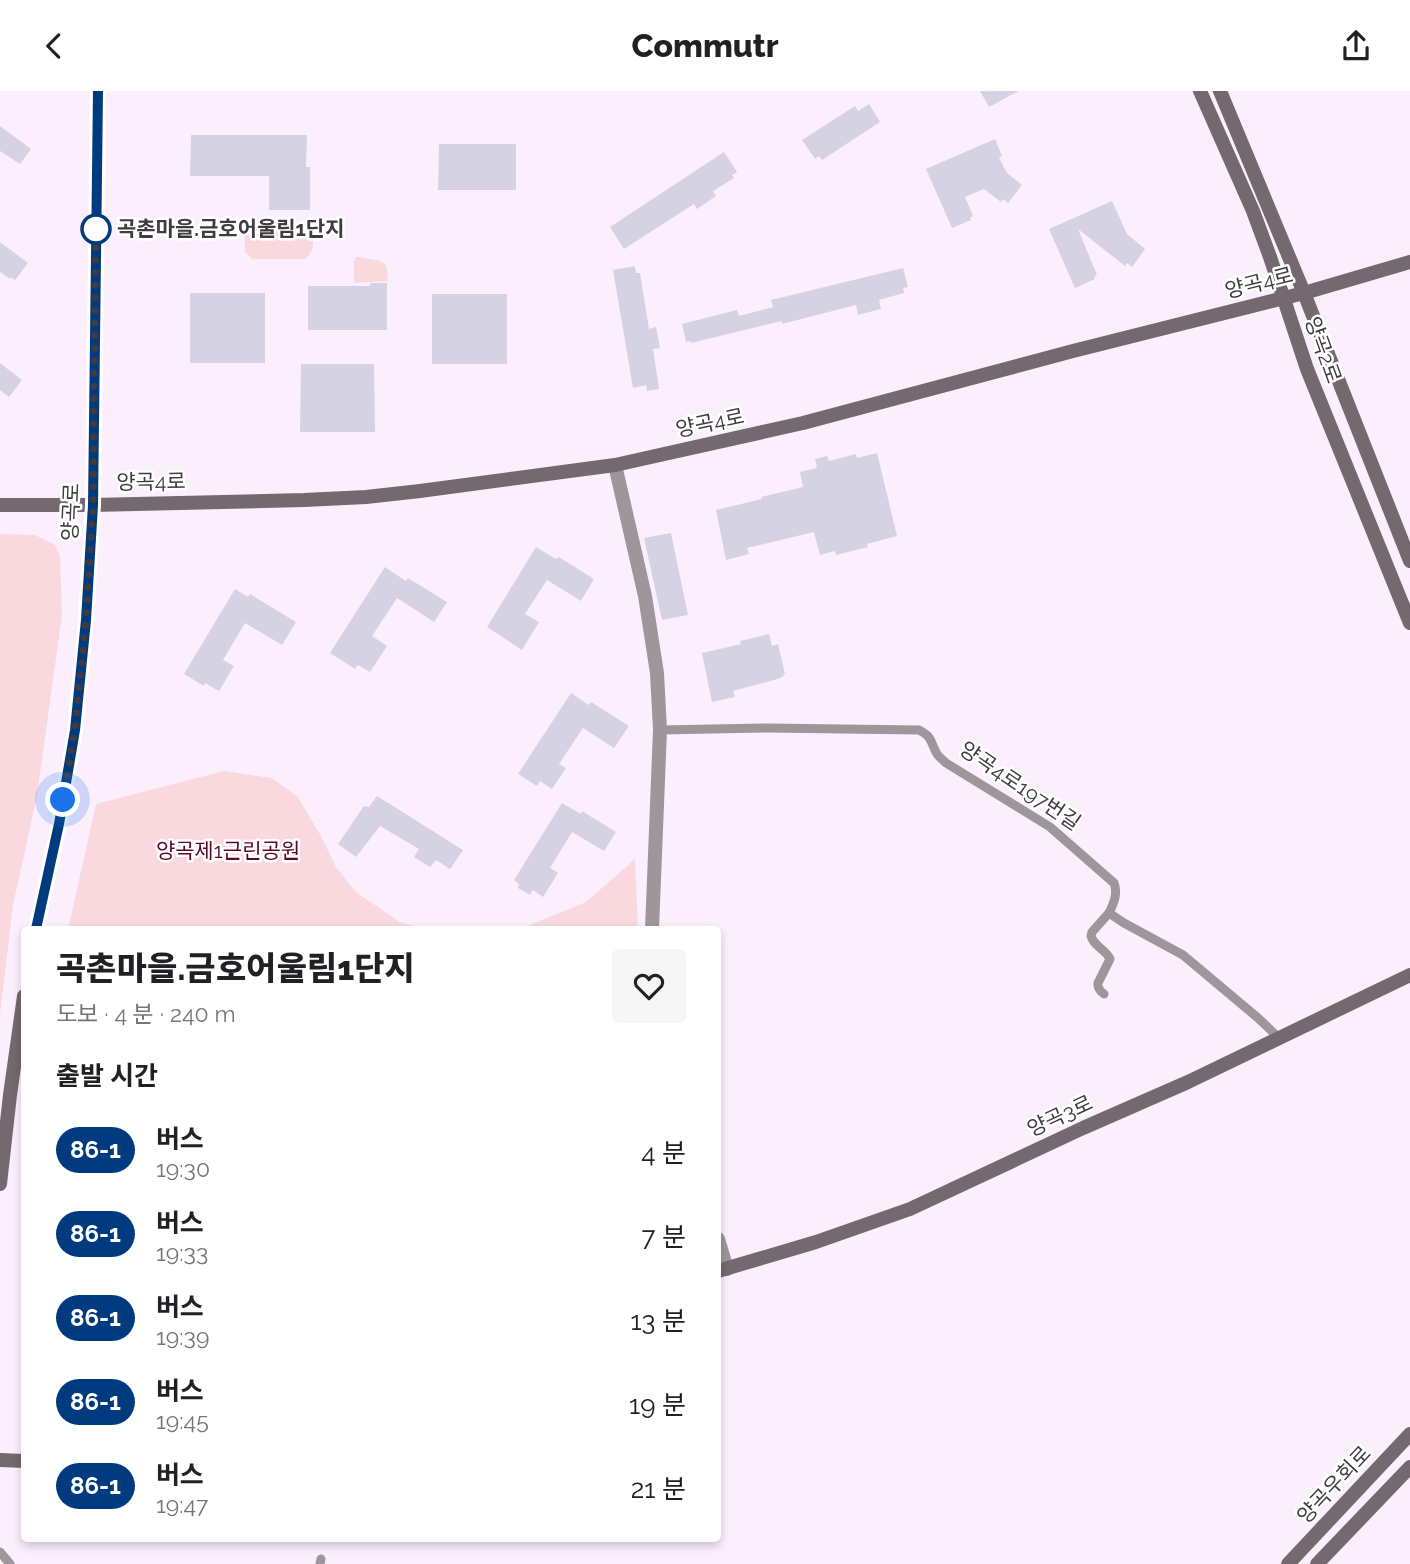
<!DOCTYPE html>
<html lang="ko">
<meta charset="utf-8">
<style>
:root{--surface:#fff;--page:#f6f6f6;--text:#202124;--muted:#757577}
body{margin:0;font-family:Raleway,"Noto Sans KR",sans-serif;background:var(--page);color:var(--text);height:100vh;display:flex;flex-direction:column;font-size:26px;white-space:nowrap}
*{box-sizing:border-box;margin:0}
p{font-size:23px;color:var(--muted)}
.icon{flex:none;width:38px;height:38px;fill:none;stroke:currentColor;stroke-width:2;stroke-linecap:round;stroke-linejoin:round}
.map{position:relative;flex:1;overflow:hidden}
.side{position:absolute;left:21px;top:835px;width:700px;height:616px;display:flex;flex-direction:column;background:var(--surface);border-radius:7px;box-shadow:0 4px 10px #0003}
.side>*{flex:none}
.badge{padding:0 14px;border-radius:23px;font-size:24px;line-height:46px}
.you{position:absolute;width:35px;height:35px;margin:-18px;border:5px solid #fff;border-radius:50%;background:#1a73e8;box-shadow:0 0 0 10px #1a73e833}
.map>.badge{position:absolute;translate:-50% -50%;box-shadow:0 0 0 4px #fff}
h2{padding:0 35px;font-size:26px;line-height:63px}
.round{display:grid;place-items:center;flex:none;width:74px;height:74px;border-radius:7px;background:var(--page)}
.head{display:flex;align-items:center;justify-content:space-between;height:119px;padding:0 35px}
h1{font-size:33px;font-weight:800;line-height:52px}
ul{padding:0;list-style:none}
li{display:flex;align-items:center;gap:21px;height:84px;padding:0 35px}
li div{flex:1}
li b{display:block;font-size:26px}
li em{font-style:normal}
li .badge{min-width:77px;font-weight:700;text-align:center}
header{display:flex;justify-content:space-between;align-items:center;height:91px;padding:0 35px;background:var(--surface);font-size:32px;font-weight:800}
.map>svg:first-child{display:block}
.green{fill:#fad9de}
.building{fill:#d5d2e3}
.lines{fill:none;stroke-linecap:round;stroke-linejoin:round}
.lane{stroke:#9d969a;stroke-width:9}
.street{stroke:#9d969a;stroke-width:14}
.secondary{stroke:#74696f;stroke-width:14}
.line-casing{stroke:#fff;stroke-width:16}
.line{stroke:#003b80;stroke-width:10}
.walk{stroke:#403b41;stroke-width:7;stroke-dasharray:0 12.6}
.stop-dot{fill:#fff;stroke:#003b80;stroke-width:3.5}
.labels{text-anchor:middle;stroke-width:5;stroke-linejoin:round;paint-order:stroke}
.stop-label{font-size:21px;font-weight:bold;fill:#403b41;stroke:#fff;text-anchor:start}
.street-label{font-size:21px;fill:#403b41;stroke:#fff}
.park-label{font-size:21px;fill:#5a0925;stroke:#fff}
</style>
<header><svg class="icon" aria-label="back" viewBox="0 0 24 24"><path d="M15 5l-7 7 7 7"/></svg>Commutr<svg class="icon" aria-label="share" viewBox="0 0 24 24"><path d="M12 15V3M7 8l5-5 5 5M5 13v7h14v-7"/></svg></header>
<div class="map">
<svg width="1410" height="1473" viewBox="0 0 1410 1473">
<rect width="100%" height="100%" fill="#fbeffe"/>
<!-- green -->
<g class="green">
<path d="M252,135l53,1c11,6 11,26 -1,32h-52l-7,-7c0,-10 -2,-20 7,-26z"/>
<path d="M356,166h4c21,5 28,0 28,24l-34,2v-22z"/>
<path d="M0,443l35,1 20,10 5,11 2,59 -25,181 -24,109 -13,109z"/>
<path d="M224,680l48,7 26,19 23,39 15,31 20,25 44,30 23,7h-355l28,-125z"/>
<path d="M635,768l3,70h-118l66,-27z"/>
</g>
<!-- building -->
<g class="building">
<path d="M980,0h39l-30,16z"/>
<path d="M869,13l11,18 -58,38 -3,-4 -4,3 -13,-19 53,-34 3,5z"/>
<path d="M0,35l31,23 -11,15 -20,-13z"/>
<path d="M191,44h116l-1,32h4v43h-41v-34h-79z"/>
<path d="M995,48l7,17 -3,2 8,15 15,12 -14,18 -5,-4 -2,3 -17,-13 -19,8 8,19 -3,2 1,2 -19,8 -26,-59z"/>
<path d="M439,53h77v46h-78z"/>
<path d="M724,61l13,20 -5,3 2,3 -21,13 3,5 -19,13 -3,-5 -70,45 -14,-22z"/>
<path d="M1112,110l15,33 18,15 -13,18 -5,-4 -2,3 -47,-37 19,46 -3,2 1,2 -20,9 -26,-59z"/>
<path d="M0,151l28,21 -13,17 -4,-3 -1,2 -10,-7z"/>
<path d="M635,175l1,7h4l9,56 7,-2 4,21 -7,1 6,40 -12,2 -1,-6 -13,3 -20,-118z"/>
<path d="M903,177l5,19 -5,1 1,5 -25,7 2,9 -23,6 -2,-10 -74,19v-3l-91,22v-2l-5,1 -4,-18 55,-14 2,6 34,-9 -2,-7z"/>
<path d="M370,192h17v47h-79v-44h62z"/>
<rect x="190" y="202" width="75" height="70"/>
<rect x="432" y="203" width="75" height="70"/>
<path d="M0,272l22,17 -13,17 -9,-7z"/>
<path d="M301,273h73l1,68h-75z"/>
<path d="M877,362l20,83 -30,8 1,3 -32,8 -1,-4 -15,4 -6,-23 -67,16 2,6 -23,6 -10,-50 46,-11 -1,-2 42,-10 -3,-15 17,-4 -2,-9 12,-3 2,5 27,-7 1,4z"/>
<path d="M671,442l17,82 -26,5 -18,-82z"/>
<path d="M536,456l20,12 3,-2 35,22 -13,22 -34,-21 -22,34 14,8 -17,28 -35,-23z"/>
<path d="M385,476l21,14 2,-3 39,24 -13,20 -37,-24 -25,38 15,10 -17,26 -12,-7 -3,4 -25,-16z"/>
<path d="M235,498l13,8 2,-3 46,28 -14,23 -37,-22 -22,37 11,6 -15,25 -14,-8 -1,3 -20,-12z"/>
<path d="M769,543l3,12 6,-2 7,30h-2l1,2 -3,1v1l-48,13 2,6 -23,5 -10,-49 39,-9 -1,-3z"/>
<path d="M571,602l18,12 2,-3 38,24 -15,22 -31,-20 -24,36 7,4 -14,21 -12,-8 -3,5 -19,-12z"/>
<path d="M377,705l86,54 -13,19 -14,-9 -6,7 -16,-10 5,-8 -39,-23 -24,31 -18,-13 26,-38 5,1z"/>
<path d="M562,712l19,11 1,-3 34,21 -12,19 -32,-19 -22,36 8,5 -15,24 -10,-7 -3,5 -12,-7 1,-4 -5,-4z"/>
</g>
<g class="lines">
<!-- lane -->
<g class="lane">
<path d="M660,639l108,-2 151,2c14,7 11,12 18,24 2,3 6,6 9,9l104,64 64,56c4,10 0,20 -5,30l15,10 59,32 75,63 21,20"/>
<path d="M1104,903c-4,-3 -7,-6 -6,-11l12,-24c-4,-10 -16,-12 -19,-23l1,-4 17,-19"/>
<path d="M0,1461l10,12"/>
<path d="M320,1473l1,-5"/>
</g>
<!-- street -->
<g class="street">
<path d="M615,374l30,131 12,77 3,57 -8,199"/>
<path d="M718,1148l9,30"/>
</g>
<!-- secondary -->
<g class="secondary">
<path d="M1200,0l53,120 17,46 37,112 103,254"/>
<path d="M1220,0l84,202 106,268"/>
<path d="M0,414h93l211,-5 62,-3 54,-6 195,-26 188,-42 270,-72 231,-58 106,-31"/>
<path d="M36,838l23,-106 16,-93 11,-110 7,-115 5,-414"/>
<path d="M0,1093l10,-89 14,-99"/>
<path d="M718,1180l98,-29 94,-33 173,-81 105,-46 222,-107"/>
<path d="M0,1369l24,1"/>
<path d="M1288,1473l122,-130"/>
<path d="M1317,1473l93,-97"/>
</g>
</g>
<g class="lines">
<!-- line casing -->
<g class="line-casing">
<path id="line" d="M36,838l23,-105 16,-94 11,-110 7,-115 5,-414"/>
</g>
<!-- line -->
<use href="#line" class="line"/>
<!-- walk -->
<path class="walk" d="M63,709l12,-70 11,-110 7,-115 3,-276"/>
</g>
<!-- markers -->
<circle class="stop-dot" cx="96" cy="138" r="14"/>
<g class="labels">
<!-- stop labels -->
<g class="stop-label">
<text x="117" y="145">곡촌마을.금호어울림1단지</text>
</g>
<!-- street labels -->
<g class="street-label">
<text transform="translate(1259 192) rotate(-14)" y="7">양곡4로</text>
<text transform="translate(1323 259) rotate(70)" y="7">양곡2로</text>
<text transform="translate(710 332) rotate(-12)" y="7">양곡4로</text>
<text transform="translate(151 391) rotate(-1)" y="7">양곡4로</text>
<text transform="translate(71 421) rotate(-88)" y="7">양곡로</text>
<text transform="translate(1020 695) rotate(34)" y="7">양곡4로197번길</text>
<text transform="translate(1060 1025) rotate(-25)" y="7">양곡3로</text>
<text transform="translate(1334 1394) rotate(-47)" y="7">양곡우회로</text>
</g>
<!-- park labels -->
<g class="park-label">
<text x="228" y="767">양곡제1근린공원</text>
</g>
</g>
</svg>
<div class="you" style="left:63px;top:709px"></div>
<section class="side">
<div class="head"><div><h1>곡촌마을.금호어울림1단지</h1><p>도보 · 4 분 · 240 m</p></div><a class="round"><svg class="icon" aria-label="heart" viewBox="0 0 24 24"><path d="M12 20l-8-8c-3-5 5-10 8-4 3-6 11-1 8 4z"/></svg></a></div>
<h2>출발 시간</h2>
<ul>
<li><span class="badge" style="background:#003b80;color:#fff">86-1</span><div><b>버스</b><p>19:30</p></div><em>4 분</em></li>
<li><span class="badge" style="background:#003b80;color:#fff">86-1</span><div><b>버스</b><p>19:33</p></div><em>7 분</em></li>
<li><span class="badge" style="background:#003b80;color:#fff">86-1</span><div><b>버스</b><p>19:39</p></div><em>13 분</em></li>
<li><span class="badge" style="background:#003b80;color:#fff">86-1</span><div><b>버스</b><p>19:45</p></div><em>19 분</em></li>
<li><span class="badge" style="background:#003b80;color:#fff">86-1</span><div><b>버스</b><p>19:47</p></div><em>21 분</em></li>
</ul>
</section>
</div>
